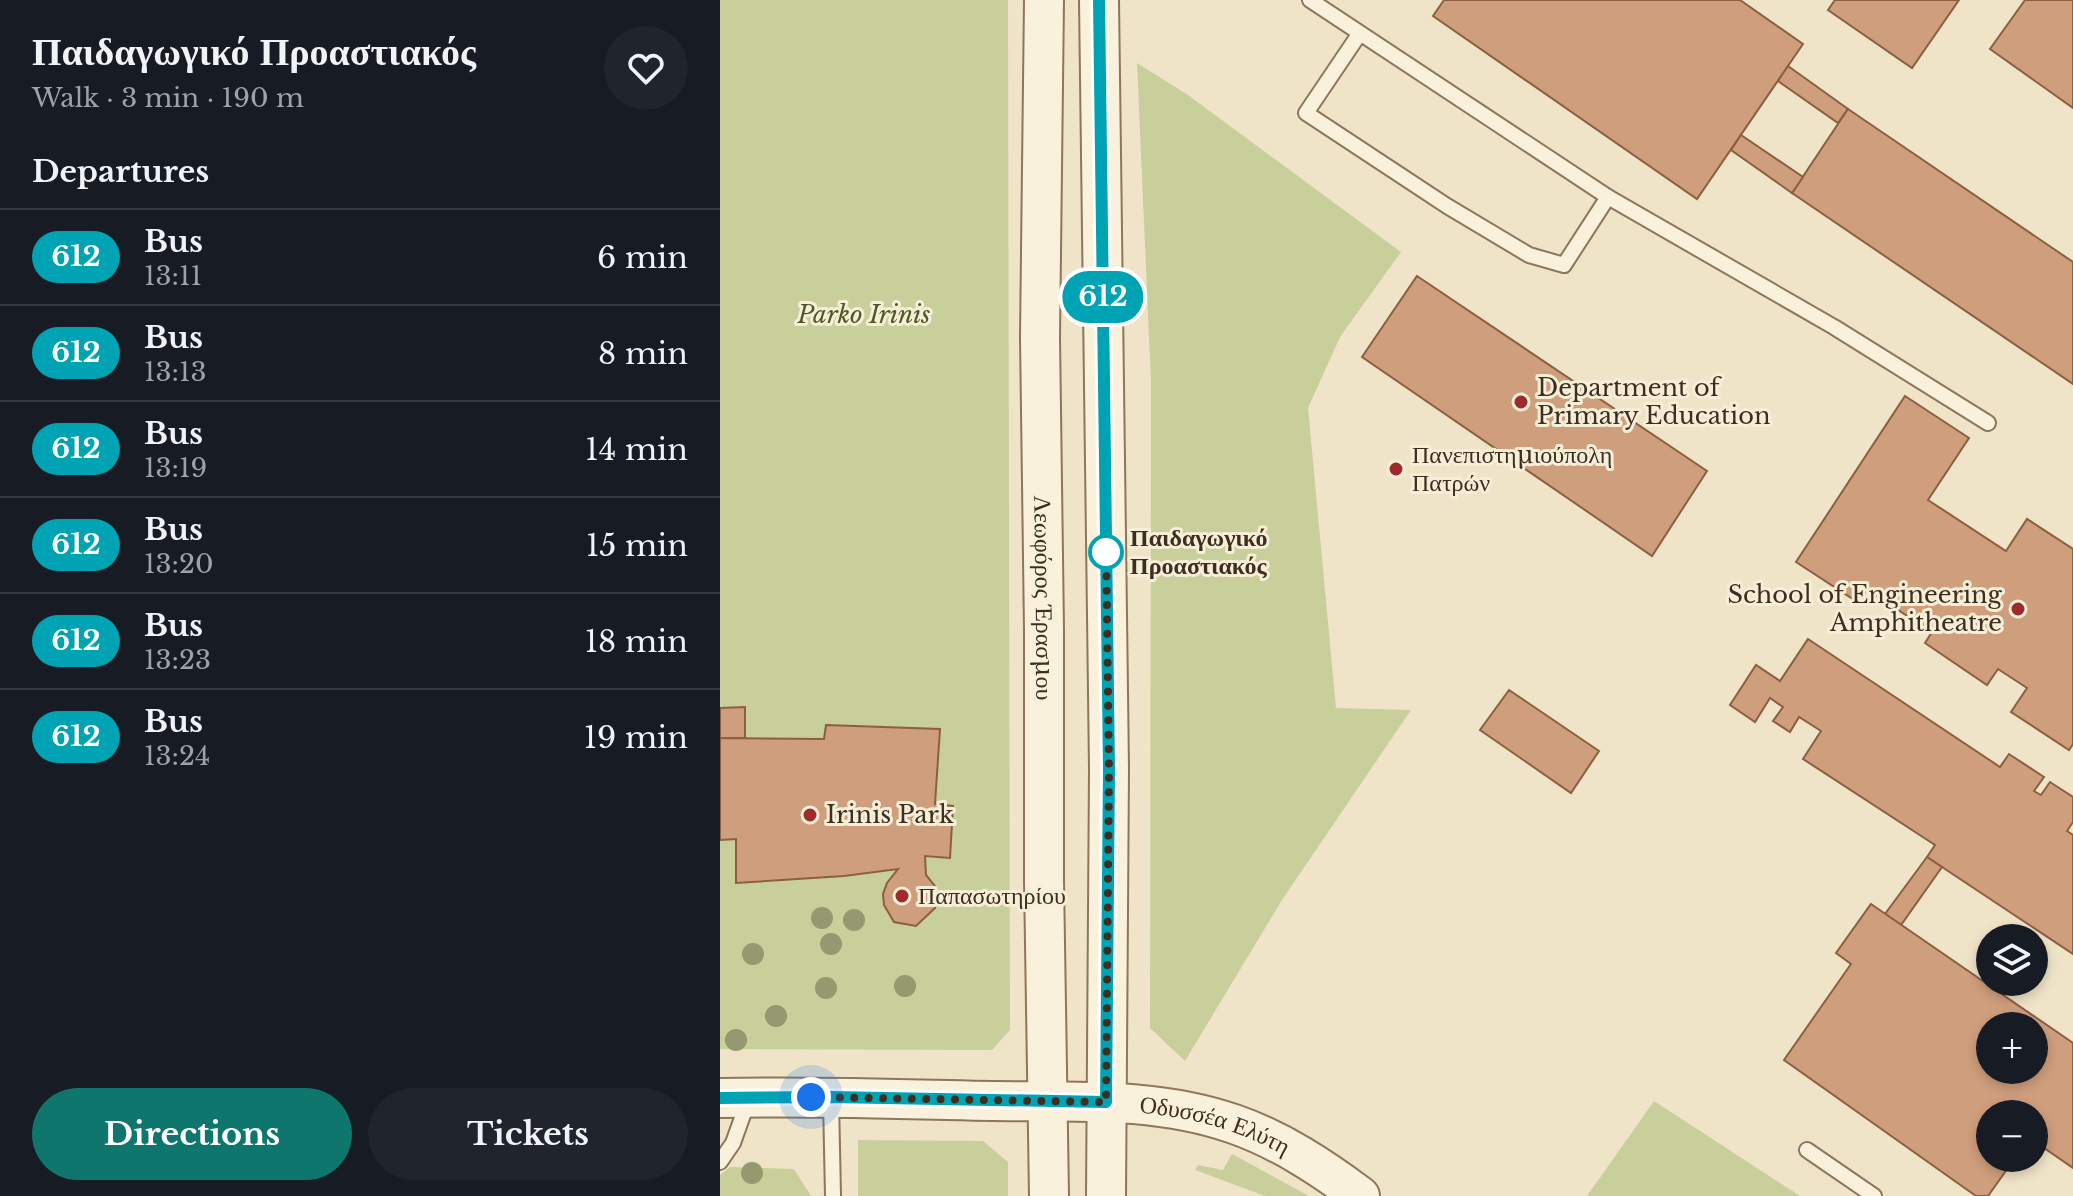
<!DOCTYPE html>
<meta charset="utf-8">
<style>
:root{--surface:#171b24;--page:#20242c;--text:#f1f3f6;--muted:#9ea1a6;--line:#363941;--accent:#0f766e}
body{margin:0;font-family:"Libre Baskerville",serif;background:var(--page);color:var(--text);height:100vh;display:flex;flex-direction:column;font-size:30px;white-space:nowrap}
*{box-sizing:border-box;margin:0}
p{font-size:26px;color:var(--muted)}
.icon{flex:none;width:44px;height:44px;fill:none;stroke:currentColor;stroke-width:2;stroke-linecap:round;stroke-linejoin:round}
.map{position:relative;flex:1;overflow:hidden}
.drawer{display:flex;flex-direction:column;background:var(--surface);width:720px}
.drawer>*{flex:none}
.badge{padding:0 16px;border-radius:26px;font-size:28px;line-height:52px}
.fabs{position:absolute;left:1256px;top:924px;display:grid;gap:16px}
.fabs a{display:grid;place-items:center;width:72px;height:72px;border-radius:50%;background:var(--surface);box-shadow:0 4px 12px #0003;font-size:40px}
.you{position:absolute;width:40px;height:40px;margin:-20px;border:6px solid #fff;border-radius:50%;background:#1a73e8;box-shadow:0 0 0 12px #1a73e833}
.map>.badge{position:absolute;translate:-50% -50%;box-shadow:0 0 0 4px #fff}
h2{padding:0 32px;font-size:30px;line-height:72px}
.round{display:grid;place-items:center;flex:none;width:84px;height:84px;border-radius:42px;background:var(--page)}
.head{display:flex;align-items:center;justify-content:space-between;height:136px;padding:0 32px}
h1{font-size:38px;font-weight:800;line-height:60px}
.action{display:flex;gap:16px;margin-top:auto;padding:16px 32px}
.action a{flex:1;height:92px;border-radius:48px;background:var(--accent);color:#fff;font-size:32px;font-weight:800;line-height:92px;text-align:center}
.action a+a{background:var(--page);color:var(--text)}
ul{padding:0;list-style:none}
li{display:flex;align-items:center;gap:24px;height:96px;padding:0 32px;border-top:2px solid var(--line)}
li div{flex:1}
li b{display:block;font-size:30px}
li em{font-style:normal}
li .badge{min-width:88px;font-weight:700;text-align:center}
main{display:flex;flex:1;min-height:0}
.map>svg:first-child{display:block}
.green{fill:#c9cf9b}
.building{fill:#cf9f7d;stroke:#8d5f41;stroke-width:2;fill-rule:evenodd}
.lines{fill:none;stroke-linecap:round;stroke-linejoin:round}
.service-casing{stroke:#8d765c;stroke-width:18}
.tertiary-casing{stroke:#8d765c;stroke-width:42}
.service{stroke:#faf1dc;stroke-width:14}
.tertiary{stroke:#faf1dc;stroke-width:38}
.tree{fill:#96986f}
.line-casing{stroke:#fff;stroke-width:18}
.line{stroke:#00a3b4;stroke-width:12}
.walk{stroke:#3d2e20;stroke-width:8;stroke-dasharray:0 14.4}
.poi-dot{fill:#9e2a2b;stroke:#f7eed8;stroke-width:3}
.stop-dot{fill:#fff;stroke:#00a3b4;stroke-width:4}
.labels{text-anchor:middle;stroke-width:6;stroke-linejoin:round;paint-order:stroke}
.park-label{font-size:24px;font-style:italic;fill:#4d5a26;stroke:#f7eed8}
.poi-label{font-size:24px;fill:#3d2e20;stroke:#f7eed8;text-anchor:start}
.stop-label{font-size:24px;font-weight:bold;fill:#3d2e20;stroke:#f7eed8;text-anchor:start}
.street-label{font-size:24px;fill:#3d2e20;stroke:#f7eed8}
</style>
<main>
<section class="drawer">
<div class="head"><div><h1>Παιδαγωγικό Προαστιακός</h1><p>Walk · 3 min · 190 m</p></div><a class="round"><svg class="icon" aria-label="heart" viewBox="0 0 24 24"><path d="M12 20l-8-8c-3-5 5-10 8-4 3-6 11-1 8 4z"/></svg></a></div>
<h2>Departures</h2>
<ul>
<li><span class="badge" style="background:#00a3b4;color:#fff">612</span><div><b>Bus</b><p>13:11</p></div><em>6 min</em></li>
<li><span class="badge" style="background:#00a3b4;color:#fff">612</span><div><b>Bus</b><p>13:13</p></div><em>8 min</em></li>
<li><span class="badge" style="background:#00a3b4;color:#fff">612</span><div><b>Bus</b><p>13:19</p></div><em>14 min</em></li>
<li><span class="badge" style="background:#00a3b4;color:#fff">612</span><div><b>Bus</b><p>13:20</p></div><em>15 min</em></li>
<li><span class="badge" style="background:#00a3b4;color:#fff">612</span><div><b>Bus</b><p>13:23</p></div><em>18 min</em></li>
<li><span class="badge" style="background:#00a3b4;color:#fff">612</span><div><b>Bus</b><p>13:24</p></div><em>19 min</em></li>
</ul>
<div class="action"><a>Directions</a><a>Tickets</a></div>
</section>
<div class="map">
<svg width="1353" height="1196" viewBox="0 0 1353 1196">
<rect width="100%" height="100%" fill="#f0e4c8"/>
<!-- green -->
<g class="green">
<path d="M0,0h288l2,1030 -18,20 -272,-1z"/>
<path d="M417,63l51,32 213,157 -61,85 -32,71 28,300 75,2 -129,190 -97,161 -35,-33 1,-645z"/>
<path d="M934,1101l146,95h-213z"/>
<path d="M138,1140l125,1 25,21v34h-150z"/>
<path d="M512,1154l77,42h-44l-70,-26 3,-5 25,5z"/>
<path d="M10,1167l64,2 17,27h-91v-21z"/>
</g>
<!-- building -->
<g class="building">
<path d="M724,0h296l63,44 -106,155 -264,-183z"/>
<path d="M1115,0h124l-47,68 -84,-58z"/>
<path d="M1305,0h48v108l-83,-59z"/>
<path d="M1068,66l60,43 -10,14 -60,-42z"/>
<path d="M1128,109l225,153v122l-281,-191z"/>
<path d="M1021,135l62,42 -11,16 -61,-43z"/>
<path d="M697,276l290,195 -55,85 -290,-199z"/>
<path d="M1185,396l64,42 -41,62 78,51 21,-32 46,30v195l-4,6 -58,-38 16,-24 -29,-19 -11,16 -62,-42 7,-11 -65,-42 -8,13 -63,-41z"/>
<path d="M1088,639l192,128 9,-13 35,23 -10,14 7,4 9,-13 23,15v25l-6,9 6,4v119l-146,-97 8,-12 -132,-86 18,-28 -22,-14 -9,15 -17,-11 10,-14 -13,-9 -15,24 -25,-17 26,-40 24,16z"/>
<path d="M789,690l90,61 -28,42 -91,-63z"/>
<path d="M25,707v31h-25v-30z"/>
<path d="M106,725l114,4 -5,75 18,2 -3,52 -25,-2 1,19 9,11v22l-19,18 -22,-4 -10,-17 -1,-11 4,-11 11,-14 -54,7 -108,7v-44l-16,1v-102l104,1z"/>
<path d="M1207,857l15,10 -41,58 -16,-11z"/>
<path d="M1151,904l202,139v125l-39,-27v-27h-44v44h25l-27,38h-12l-192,-136 67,-96 -15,-11zM1270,1026h44v44h-44z"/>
</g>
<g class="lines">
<!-- service casing -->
<g class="service-casing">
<g id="service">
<path d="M590,0l298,197 -44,68 -35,-10 -82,-49 -141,-93 54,-80"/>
<path d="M888,197l226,130 154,96"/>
<path d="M111,1100l2,96"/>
<path d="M1087,1150l67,46"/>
<path d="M0,1162l13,-19 15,-42"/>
</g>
</g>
<!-- tertiary casing -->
<g class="tertiary-casing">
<g id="tertiary">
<path id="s1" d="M324,0l-4,337 4,293v250l5,316"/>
<path d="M379,0l10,769 -3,427"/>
<path id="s2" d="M0,1098c91,-2 182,1 273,3 80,1 164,-4 241,23 46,16 87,43 126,72"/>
</g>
</g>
<!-- service -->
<use href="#service" class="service"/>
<!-- tertiary -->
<use href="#tertiary" class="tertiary"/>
</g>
<!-- trees -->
<g class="tree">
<circle cx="102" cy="918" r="11"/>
<circle cx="134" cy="920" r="11"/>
<circle cx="111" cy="944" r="11"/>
<circle cx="33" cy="954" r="11"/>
<circle cx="185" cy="986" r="11"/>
<circle cx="106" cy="988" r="11"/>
<circle cx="56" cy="1016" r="11"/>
<circle cx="16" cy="1040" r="11"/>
<circle cx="32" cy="1173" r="11"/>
</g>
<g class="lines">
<!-- line casing -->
<g class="line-casing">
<path id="line" d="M0,1098l111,-1 275,5 3,-333 -10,-769"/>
</g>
<!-- line -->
<use href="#line" class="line"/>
<!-- walk -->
<path class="walk" d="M91,1097l295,5 3,-333 -3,-229v12"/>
</g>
<!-- markers -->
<g class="poi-dot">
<circle cx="801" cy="402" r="8"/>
<circle cx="676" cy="469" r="8"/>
<circle cx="1298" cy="609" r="8"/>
<circle cx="90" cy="815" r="8"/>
<circle cx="182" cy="896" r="8"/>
</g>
<circle class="stop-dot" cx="386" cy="552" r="16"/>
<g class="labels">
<!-- park labels -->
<g class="park-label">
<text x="144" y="323">Parko Irinis</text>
</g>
<!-- poi labels -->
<g class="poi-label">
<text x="817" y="396">Department of<tspan x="817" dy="28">Primary Education</tspan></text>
<text x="692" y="463">Πανεπιστημιούπολη<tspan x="692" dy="28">Πατρών</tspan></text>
<text x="1282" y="603" text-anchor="end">School of Engineering<tspan x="1282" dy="28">Amphitheatre</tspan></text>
<text x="106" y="823">Irinis Park</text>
<text x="198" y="904">Παπασωτηρίου</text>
</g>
<!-- stop labels -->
<g class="stop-label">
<text x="410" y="546">Παιδαγωγικό<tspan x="410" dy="28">Προαστιακός</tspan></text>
</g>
<!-- street labels -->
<g class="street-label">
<text dy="8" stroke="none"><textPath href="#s1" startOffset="598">Λεωφόρος Έρασμου</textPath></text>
<text dy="8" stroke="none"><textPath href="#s2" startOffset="498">Οδυσσέα Ελύτη</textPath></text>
</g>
</g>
</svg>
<div class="fabs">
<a><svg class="icon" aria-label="layers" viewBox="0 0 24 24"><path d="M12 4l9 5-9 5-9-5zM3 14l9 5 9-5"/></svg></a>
<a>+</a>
<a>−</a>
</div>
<div class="you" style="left:91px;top:1097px"></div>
<b class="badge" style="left:383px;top:297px;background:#00a3b4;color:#fff">612</b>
</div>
</main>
